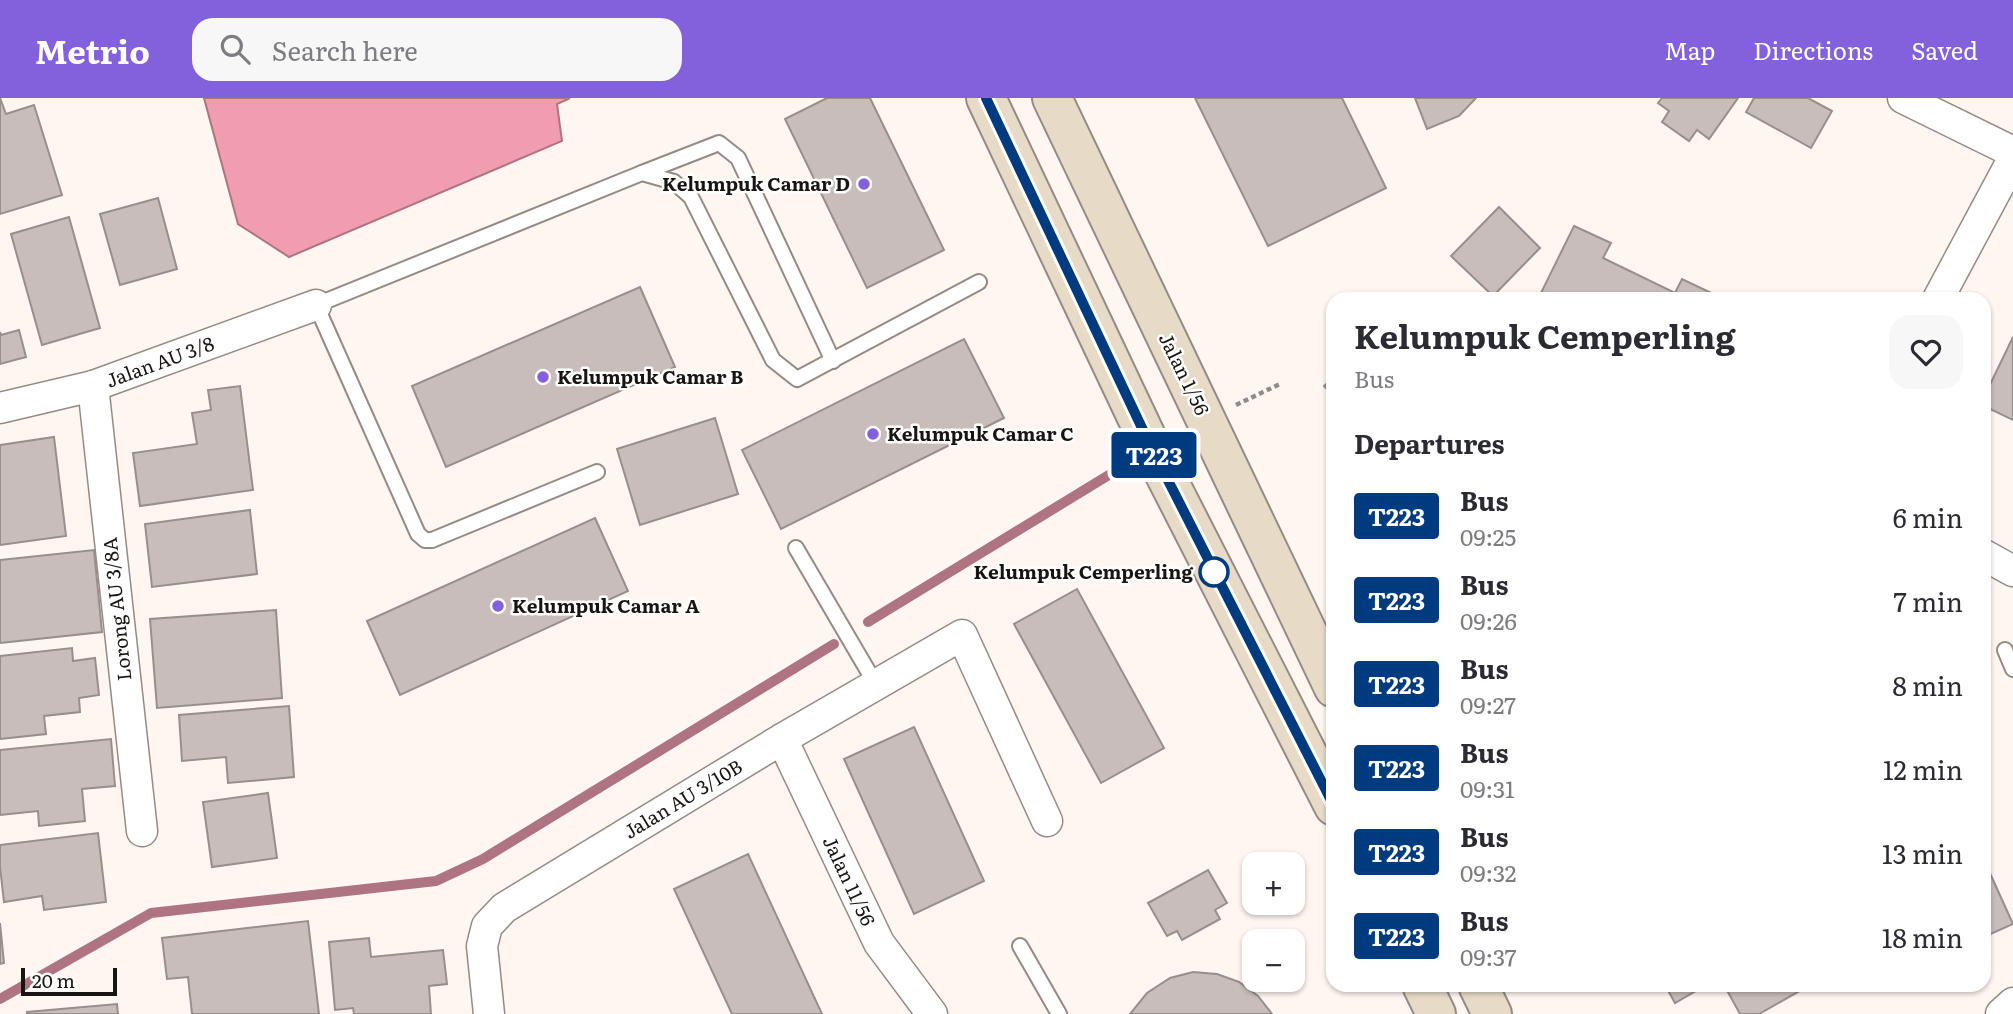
<!DOCTYPE html>
<meta charset="utf-8">
<style>
:root{--surface:#fff;--page:#f7f7f7;--text:#2b2b33;--muted:#7c7c81;--accent:#8461dc}
body{margin:0;font-family:Literata,serif;background:var(--page);color:var(--text);height:100vh;display:flex;flex-direction:column;font-size:26px;white-space:nowrap}
*{box-sizing:border-box;margin:0}
p{font-size:23px;color:var(--muted)}
.icon{flex:none;width:38px;height:38px;fill:none;stroke:currentColor;stroke-width:2;stroke-linecap:round;stroke-linejoin:round}
.map{position:relative;flex:1;overflow:hidden}
.side{position:absolute;left:1326px;top:194px;width:665px;height:700px;display:flex;flex-direction:column;background:var(--surface);border-radius:21px;box-shadow:0 2px 5px #0004}
.side>*{flex:none}
.badge{padding:0 14px;border-radius:5px;font-size:24px;line-height:46px}
.buttons{position:absolute;left:1242px;top:754px;display:grid;gap:14px}
.buttons a{display:grid;place-items:center;width:63px;height:63px;border-radius:14px;background:var(--surface);box-shadow:0 2px 5px #0004;font-size:35px}
.scale{position:absolute;left:21px;bottom:18px;width:96px;box-sizing:border-box;padding-left:7px;border:4px solid #181412;border-top:0;font-size:19px;line-height:24px;white-space:nowrap;color:#181412;-webkit-text-stroke:5px #fff;paint-order:stroke}
.map>.badge{position:absolute;translate:-50% -50%;box-shadow:0 0 0 4px #fff}
h2{padding:0 28px;font-size:26px;line-height:63px}
.round{display:grid;place-items:center;flex:none;width:74px;height:74px;border-radius:21px;background:var(--page)}
.summary{display:flex;align-items:center;justify-content:space-between;height:119px;padding:0 28px}
h1{font-size:33px;font-weight:700;line-height:52px}
ul{padding:0;list-style:none}
li{display:flex;align-items:center;gap:21px;height:84px;padding:0 28px}
li div{flex:1}
li b{display:block;font-size:26px}
li em{font-style:normal}
li .badge{min-width:77px;font-weight:700;text-align:center}
header{display:flex;align-items:center;gap:42px;box-sizing:border-box;height:98px;padding:0 35px;background:var(--accent);color:#fff}
header strong{font-size:33px}
nav{display:flex;gap:38px;margin-inline-start:auto;font-size:24px}
.search{width:490px;height:63px;background:var(--page);display:flex;align-items:center;gap:18px;box-sizing:border-box;padding:0 24px;border-radius:21px;color:var(--muted);font-size:26px}
.map>svg:first-child{display:block}
.water{fill:#f09db0;stroke:#af7481;stroke-width:2}
.lines{fill:none;stroke-linecap:round;stroke-linejoin:round}
.stream{stroke:#af7481;stroke-width:10}
.building{fill:#c9bdbb;stroke:#9a8e8c;stroke-width:2}
.lane-casing{stroke:#958b85;stroke-width:18}
.street-casing{stroke:#958b85;stroke-width:33}
.secondary-casing{stroke:#958b85;stroke-width:42}
.path{stroke:#928c88;stroke-width:4.5;stroke-dasharray:5 3.5;stroke-linecap:butt}
.lane{stroke:#fff;stroke-width:14}
.street{stroke:#fff;stroke-width:30}
.secondary{stroke:#e7dbc8;stroke-width:38}
.line-casing{stroke:#fff;stroke-width:16}
.line{stroke:#003b80;stroke-width:10}
.poi-dot{fill:#8461dc;stroke:#fff;stroke-width:2.5}
.stop-dot{fill:#fff;stroke:#003b80;stroke-width:3.5}
.labels{text-anchor:middle;stroke-width:5;stroke-linejoin:round;paint-order:stroke}
.poi-label{font-size:19px;font-weight:bold;fill:#181412;stroke:#fff;text-anchor:start}
.street-label{font-size:19px;fill:#181412;stroke:#fff}
.stop-label{font-size:19px;font-weight:bold;fill:#181412;stroke:#fff;text-anchor:end}
</style>
<header>
<strong>Metrio</strong>
<div class="search"><svg class="icon" aria-label="search" viewBox="0 0 24 24"><circle cx="10" cy="10" r="6"/><path d="M15 15l6 6"/></svg>Search here</div>
<nav><a>Map</a><a>Directions</a><a>Saved</a></nav>
</header>
<div class="map">
<svg width="2013" height="916" viewBox="0 0 2013 916">
<rect width="100%" height="100%" fill="#fff6f1"/>
<!-- water -->
<path class="water" d="M204,0h366l-13,6 5,37 -273,116 -51,-33z"/>
<g class="lines">
<!-- stream -->
<g class="stream">
<path d="M868,524l272,-166"/>
<path d="M0,901l151,-86 285,-32 47,-22 351,-215"/>
</g>
</g>
<!-- building -->
<g class="building">
<path d="M0,0l6,16 28,-9 28,90 -62,19z"/>
<path d="M827,0h43l74,152 -77,38 -82,-169z"/>
<path d="M1195,0h147l44,90 -118,58z"/>
<path d="M1415,0h61l-17,18 -32,13z"/>
<path d="M1662,0h76l-29,41 -12,-9 -8,11 -27,-19 7,-11 -11,-8z"/>
<path d="M1754,0h54l24,13 -21,37 -65,-36z"/>
<path d="M158,100l19,71 -57,16 -20,-71z"/>
<path d="M1499,109l41,41 -47,48 -42,-40z"/>
<path d="M69,119l31,111 -58,17 -31,-111z"/>
<path d="M1574,128l37,17 -8,15 72,35 7,-14 42,20h-186z"/>
<path d="M640,189l35,80 -229,100 -34,-81z"/>
<path d="M19,232l7,27 -26,7v-32l1,3z"/>
<path d="M2013,239v83l-29,-14v-9z"/>
<path d="M964,241l40,79 -223,111 -39,-79z"/>
<path d="M1334,279v20l-10,-11z"/>
<path d="M240,288l13,104 -113,16 -7,-53 64,-9 -5,-31 19,-3 -3,-20z"/>
<path d="M715,320l23,76 -98,31 -23,-76z"/>
<path d="M54,339l12,99 -66,9v-100z"/>
<path d="M250,412l7,64 -105,13 -7,-63z"/>
<path d="M595,420l33,73 -228,104 -33,-74z"/>
<path d="M94,452l8,82 -102,11v-83z"/>
<path d="M1077,491l87,159 -63,35 -87,-159z"/>
<path d="M276,512l6,88 -125,10 -7,-89z"/>
<path d="M72,550l1,13 22,-3 4,37 -20,3 1,14 -36,4 2,18 -46,5v-83z"/>
<path d="M289,608l5,71 -66,6 -2,-26 -44,4 -3,-46z"/>
<path d="M914,629l70,154 -70,33 -70,-155z"/>
<path d="M111,641l4,47 -33,3 3,32 -46,5 -1,-15 -38,4v-65z"/>
<path d="M268,695l9,65 -65,9 -9,-65z"/>
<path d="M98,735l8,69 -62,8 -2,-14 -38,6 -4,-35v-22z"/>
<path d="M748,756l74,160h-90l-58,-125z"/>
<path d="M1984,762l29,64 -29,13z"/>
<path d="M1208,772l19,33 -12,7 5,9 -38,21 -5,-9 -10,5 -19,-33z"/>
<path d="M308,823l11,93h-127l-4,-37 -21,2 -5,-41z"/>
<path d="M0,825l4,40 -4,1z"/>
<path d="M369,840l2,19 72,-7 4,34 -18,2 2,28h-77l-1,-6 -18,2 -6,-68z"/>
<path d="M1193,874l24,2 22,8 19,14 14,18h-142l17,-21 23,-15z"/>
<path d="M1665,887h41l-31,18z"/>
<path d="M1724,887h79l2,3 -46,26h-19z"/>
<path d="M117,906l1,10h-91v-2z"/>
</g>
<g class="lines">
<!-- lane casing -->
<g class="lane-casing">
<g id="lane">
<path d="M642,75l77,-30 19,15 95,203"/>
<path d="M597,374l-165,68h-7l-7,-6 -102,-229 326,-132 32,9 17,15 82,163 24,19 182,-97"/>
<path d="M796,450l79,135"/>
<path d="M2005,552l8,19"/>
<path d="M1020,848l39,68"/>
</g>
</g>
<!-- street casing -->
<g class="street-casing">
<g id="street">
<path d="M1903,0l110,54"/>
<path d="M1938,201l75,-140"/>
<path d="M93,288l49,445"/>
<path d="M0,310l93,-22 223,-81"/>
<path d="M1984,457l29,16"/>
<path d="M782,641l97,204 53,71"/>
<path d="M489,916l-7,-68 5,-20 17,-18 278,-169 180,-104 85,186"/>
<path d="M2001,916l12,-11"/>
</g>
</g>
<!-- secondary casing -->
<g class="secondary-casing">
<g id="secondary">
<path d="M986,0l165,349 183,359"/>
<path d="M1052,0l282,590"/>
<path d="M1422,887l14,29"/>
<path d="M1478,887l14,29"/>
</g>
</g>
<!-- path -->
<path class="path" d="M1236,307l46,-22"/>
<!-- lane -->
<use href="#lane" class="lane"/>
<!-- street -->
<use href="#street" class="street"/>
<!-- secondary -->
<use href="#secondary" class="secondary"/>
</g>
<g class="lines">
<!-- line casing -->
<g class="line-casing">
<path id="line" d="M986,0l165,349 183,359"/>
</g>
<!-- line -->
<use href="#line" class="line"/>
</g>
<!-- markers -->
<g class="poi-dot">
<circle cx="864" cy="86" r="7"/>
<circle cx="543" cy="279" r="7"/>
<circle cx="873" cy="336" r="7"/>
<circle cx="498" cy="508" r="7"/>
</g>
<circle class="stop-dot" cx="1214" cy="474" r="14"/>
<g class="labels">
<!-- poi labels -->
<g class="poi-label">
<text x="850" y="93" text-anchor="end">Kelumpuk Camar D</text>
<text x="557" y="286">Kelumpuk Camar B</text>
<text x="887" y="343">Kelumpuk Camar C</text>
<text x="512" y="515">Kelumpuk Camar A</text>
</g>
<!-- street labels -->
<g class="street-label">
<text transform="translate(160 264) rotate(-20)" y="7">Jalan AU 3/8</text>
<text transform="translate(1184 276) rotate(64)" y="7">Jalan 1/56</text>
<text transform="translate(117 511) rotate(-96)" y="7">Lorong AU 3/8A</text>
<text transform="translate(683 701) rotate(-31)" y="7">Jalan AU 3/10B</text>
<text transform="translate(849 783) rotate(65)" y="7">Jalan 11/56</text>
</g>
<!-- stop labels -->
<g class="stop-label">
<text x="1193" y="481">Kelumpuk Cemperling</text>
</g>
</g>
</svg>
<div class="buttons">
<a>+</a>
<a>−</a>
</div>
<div class="scale">20 m</div>
<b class="badge" style="left:1154px;top:357px;background:#003b80;color:#fff">T223</b>
<section class="side">
<div class="summary"><div><h1>Kelumpuk Cemperling</h1><p>Bus</p></div><a class="round"><svg class="icon" aria-label="heart" viewBox="0 0 24 24"><path d="M12 20l-8-8c-3-5 5-10 8-4 3-6 11-1 8 4z"/></svg></a></div>
<h2>Departures</h2>
<ul>
<li><span class="badge" style="background:#003b80;color:#fff">T223</span><div><b>Bus</b><p>09:25</p></div><em>6 min</em></li>
<li><span class="badge" style="background:#003b80;color:#fff">T223</span><div><b>Bus</b><p>09:26</p></div><em>7 min</em></li>
<li><span class="badge" style="background:#003b80;color:#fff">T223</span><div><b>Bus</b><p>09:27</p></div><em>8 min</em></li>
<li><span class="badge" style="background:#003b80;color:#fff">T223</span><div><b>Bus</b><p>09:31</p></div><em>12 min</em></li>
<li><span class="badge" style="background:#003b80;color:#fff">T223</span><div><b>Bus</b><p>09:32</p></div><em>13 min</em></li>
<li><span class="badge" style="background:#003b80;color:#fff">T223</span><div><b>Bus</b><p>09:37</p></div><em>18 min</em></li>
</ul>
</section>
</div>
